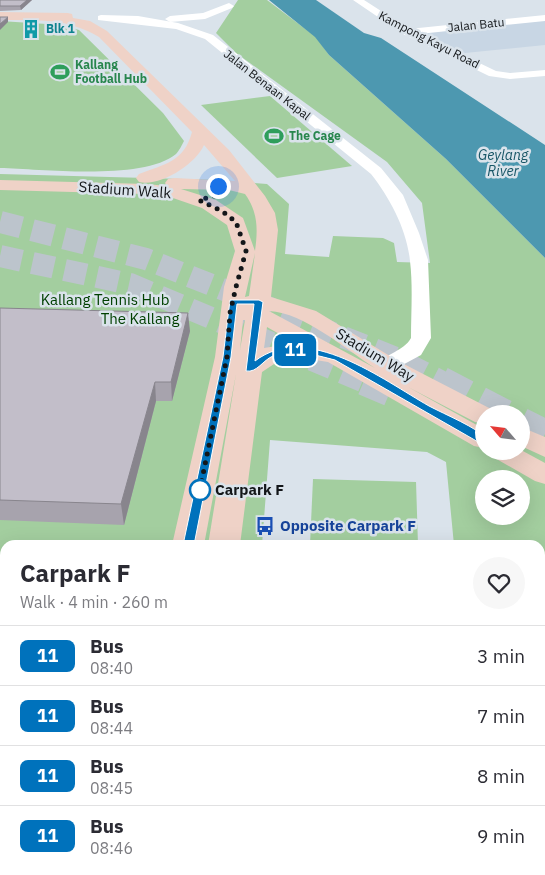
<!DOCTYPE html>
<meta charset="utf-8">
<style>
:root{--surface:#fff;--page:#f7f7f7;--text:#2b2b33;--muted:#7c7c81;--line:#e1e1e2}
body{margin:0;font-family:"IBM Plex Sans",sans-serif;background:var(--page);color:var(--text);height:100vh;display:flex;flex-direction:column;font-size:19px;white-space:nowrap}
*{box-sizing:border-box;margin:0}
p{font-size:16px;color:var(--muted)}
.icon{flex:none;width:28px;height:28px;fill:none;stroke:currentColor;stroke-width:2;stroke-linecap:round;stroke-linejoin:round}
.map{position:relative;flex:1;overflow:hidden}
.panel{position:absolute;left:0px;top:540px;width:545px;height:335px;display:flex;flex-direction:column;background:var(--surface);border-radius:15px 15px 0 0;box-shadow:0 5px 20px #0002}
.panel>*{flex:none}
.badge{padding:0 10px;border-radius:8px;font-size:18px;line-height:32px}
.needle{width:32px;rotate:298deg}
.fabs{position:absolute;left:475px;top:405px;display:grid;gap:10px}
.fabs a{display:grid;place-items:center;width:55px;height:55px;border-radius:50%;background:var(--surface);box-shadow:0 5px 20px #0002;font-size:25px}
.you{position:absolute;width:25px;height:25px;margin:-12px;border:4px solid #fff;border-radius:50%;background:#1a73e8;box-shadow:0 0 0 8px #1a73e833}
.map>.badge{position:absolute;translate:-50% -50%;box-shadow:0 0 0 2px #fff}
.round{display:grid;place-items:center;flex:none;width:52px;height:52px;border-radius:26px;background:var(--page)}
.summary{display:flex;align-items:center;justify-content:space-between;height:85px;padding:0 20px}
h1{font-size:24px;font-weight:700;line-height:38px}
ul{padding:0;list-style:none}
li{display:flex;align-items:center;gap:15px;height:60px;padding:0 20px;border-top:1px solid var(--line)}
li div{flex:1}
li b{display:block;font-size:19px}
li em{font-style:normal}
li .badge{min-width:55px;font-weight:700;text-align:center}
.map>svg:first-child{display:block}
.built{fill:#c8d6e4}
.green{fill:#a3ce9f;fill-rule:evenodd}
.water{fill:#4d98b0}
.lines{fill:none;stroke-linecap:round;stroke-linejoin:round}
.highway-tunnel-far1{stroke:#bcc4cc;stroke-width:22;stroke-dasharray:22 11;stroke-linecap:butt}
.highway-tunnel{stroke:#bcc4cc;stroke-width:29;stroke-dasharray:29 14;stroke-linecap:butt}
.street{fill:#fff;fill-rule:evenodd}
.secondary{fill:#efd2c7;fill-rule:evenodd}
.wall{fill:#a7a3ad}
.shaded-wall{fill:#88858d}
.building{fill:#c2bec9;stroke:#88858d}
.line{fill:#0072bc;stroke:#fff}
.walk{stroke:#131619;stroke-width:5;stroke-dasharray:0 9}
.stop-dot{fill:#fff;stroke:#0072bc;stroke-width:2.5}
.labels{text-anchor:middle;stroke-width:5;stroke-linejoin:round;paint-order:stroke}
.far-street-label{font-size:12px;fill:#131619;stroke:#dae3eb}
.far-culture-label{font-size:12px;font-weight:bold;fill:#0d838f;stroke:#dae3eb;text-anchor:start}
.far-leisure-label{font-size:12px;font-weight:bold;fill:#27864d;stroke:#dae3eb;text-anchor:start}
.far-water-label{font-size:14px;font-style:italic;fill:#175566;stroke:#dae3eb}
.street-label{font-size:15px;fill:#131619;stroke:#dae3eb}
.park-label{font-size:15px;fill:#004000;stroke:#dae3eb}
.stop-label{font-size:15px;font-weight:bold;fill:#131619;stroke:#dae3eb;text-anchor:start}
.transit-label{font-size:15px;font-weight:bold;fill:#164399;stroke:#dae3eb;text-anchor:start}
</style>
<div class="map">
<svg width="545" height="875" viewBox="0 0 545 875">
<rect width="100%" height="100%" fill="#dae3eb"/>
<!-- built -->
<path class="built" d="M545,19v26l-80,8 -46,-20z"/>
<!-- green -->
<g class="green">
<path d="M238,0h29l49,37 13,18 117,104 99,99v617h-309l8,-5h296v-325h-86l-8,-83 -19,-10 -157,-12 -8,105h-257v325h228l-1,5h-232v-701l220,6 47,4 22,20 -4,50 44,3 4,-21 50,2 11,5 3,19 33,1 -8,-60 -35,-41 -151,-109 -20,-20zM484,414h37v37h-37zM484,479h37v37h-37z"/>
<path d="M0,21l62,4 17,5 84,83 21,28c-2,4 -5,10 -8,13 -33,27 -133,15 -176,14z"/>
<path d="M270,96l82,70 -75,12 -76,-73z"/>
<path d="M313,479l103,3 2,63h-108z"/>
</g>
<!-- water -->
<path class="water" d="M269,0h47l48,33 17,5 164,107v113l-99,-99 -117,-104 -14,-18z"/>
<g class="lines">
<!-- highway-tunnel-far1 -->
<g class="highway-tunnel-far1">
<path d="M0,222l146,37 250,99 48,25"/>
<path d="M0,256l130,28 237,99"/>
</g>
<!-- highway-tunnel -->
<g class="highway-tunnel">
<path d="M364,381l26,11"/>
<path d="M441,381l64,33"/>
<path d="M521,422l24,12"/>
</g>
<!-- street -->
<g class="street">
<path d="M353,0h11l45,29 136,-14v6l-126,13 77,37 14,2 35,-3v6l-35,3 -21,-3 -86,-42z"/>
<path d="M229,3l5,3 -2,2 -27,11 -35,3 -5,-3 5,-3 33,-3z"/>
<path d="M101,15l37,1 40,7 35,12 168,133 22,27 16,38 9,27 3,78 -10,17 -26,14 -7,2 -7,-2 -3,-4c9,-13 25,-13 33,-27 0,-25 2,-52 -1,-77 -3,-31 -20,-63 -39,-87l-166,-135 -29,-10 -78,-9v-4z"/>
</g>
<!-- secondary -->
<g class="secondary">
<path d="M0,12l68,1 4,1 1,4 17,3 17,10 122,119 36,46 10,17 3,17 -7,67 45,14 82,50 95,49 3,4h-12v10l-9,-2 -67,-35 76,42v19l-10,-2 -146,-84 -31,-5 -14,1 -21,14 -22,173h-32l28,-171 -32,171h-32l43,-188 9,-70 11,-36 -8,-26 -25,-17 -29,-10 -27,-4 -146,-4v-10l146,4 21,2 -2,-3 3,-4 6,-1 61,3 -31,-36c-8,19 -44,42 -65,37l-3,-4 3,-4c26,-10 45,-12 53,-42l-93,-95c-31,-19 -64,-17 -99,-17zM181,189l48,1 16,4c13,18 13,35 10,57l-12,-33 -27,-18zM255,253l-6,43 -4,1zM269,311c36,2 76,38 106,57zM243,320h2l-5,30zM267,327l28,16 -31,5z"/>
<path d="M521,427l24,10v20l-24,-11z"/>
<path d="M521,450l24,13v21l-10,-3 -42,-24 -4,-6z"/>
<path d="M67,870h49l-2,5h-49z"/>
<path d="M139,870h45l-2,5h-45z"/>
</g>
</g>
<!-- wall -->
<g class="wall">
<path d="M0,0h32l-11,10 -21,1z"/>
<path d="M0,308l190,23 -18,70h-16l-32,124 -124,-5z"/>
</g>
<!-- shaded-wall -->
<g class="shaded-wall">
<path d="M27,0h5l-11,10 -1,-4z"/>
<path d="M8,17v5l-8,8v-6z"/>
<path d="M188,313l2,18 -18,70 -1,-19z"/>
<path d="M155,382l1,19 -32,124 -3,-21z"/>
</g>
<!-- building -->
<g class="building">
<path d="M0,0h27l-7,6h-20z"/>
<path d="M0,17h8l-8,7z"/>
<path d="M0,308l188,5 -17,69h-16l-34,122 -121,-4z"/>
</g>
<!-- line -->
<path class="line" d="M230,300h29l4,2 -8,59c52,-40 128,19 174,45 17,9 47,21 60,34l-9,3 -145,-83c-20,-5 -42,-12 -62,-4 -10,4 -16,17 -27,15l8,-67h-17l-6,53 -37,188 -2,3h-7l-2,-3 40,-188z"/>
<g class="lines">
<!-- walk -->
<path class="walk" d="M200,490l-1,4 28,-137 3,-44 6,-26 10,-36 -10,-29 -14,-11 -23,-11 19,-5 4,-6 -4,-3"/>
</g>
<!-- icons -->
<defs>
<g id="building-bare" transform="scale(1.5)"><path d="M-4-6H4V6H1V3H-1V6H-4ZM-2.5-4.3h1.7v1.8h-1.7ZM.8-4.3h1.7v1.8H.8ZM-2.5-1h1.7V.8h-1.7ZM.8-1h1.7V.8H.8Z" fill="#0f9aa8" stroke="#dae3eb" stroke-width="2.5" paint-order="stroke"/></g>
<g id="stadium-bare" transform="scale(1.5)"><path d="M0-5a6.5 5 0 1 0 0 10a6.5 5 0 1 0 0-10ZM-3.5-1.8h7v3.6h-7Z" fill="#2e9e5b" stroke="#dae3eb" stroke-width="2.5" paint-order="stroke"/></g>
<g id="bus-bare" transform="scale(1.5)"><path d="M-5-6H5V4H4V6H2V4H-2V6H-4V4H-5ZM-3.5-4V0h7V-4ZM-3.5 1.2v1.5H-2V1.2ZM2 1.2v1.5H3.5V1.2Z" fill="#1a4fb4" stroke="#dae3eb" stroke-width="2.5" paint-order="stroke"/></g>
</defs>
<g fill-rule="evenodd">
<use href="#building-bare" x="31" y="29"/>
<use href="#stadium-bare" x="60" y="72"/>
<use href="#stadium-bare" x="274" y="136"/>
<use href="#bus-bare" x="265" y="526"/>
</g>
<!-- markers -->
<circle class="stop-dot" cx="200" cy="490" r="10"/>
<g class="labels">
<!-- far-street labels -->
<g class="far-street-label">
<text transform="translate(476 25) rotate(-6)" y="4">Jalan Batu</text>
<text transform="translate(429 40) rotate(27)" y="4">Kampong Kayu Road</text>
<text transform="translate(267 85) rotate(38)" y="4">Jalan Benaan Kapal</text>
</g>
<!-- far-culture labels -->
<g class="far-culture-label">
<text x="46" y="33">Blk 1</text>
</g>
<!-- far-leisure labels -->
<g class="far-leisure-label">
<text x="75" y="69">Kallang<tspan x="75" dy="14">Football Hub</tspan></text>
<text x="289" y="140">The Cage</text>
</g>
<!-- far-water labels -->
<g class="far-water-label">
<text x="503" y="160">Geylang<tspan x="503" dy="16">River</tspan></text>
</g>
<!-- street labels -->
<g class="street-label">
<text transform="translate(125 190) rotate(4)" y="5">Stadium Walk</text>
<text transform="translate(375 355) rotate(31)" y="5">Stadium Way</text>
</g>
<!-- park labels -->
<g class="park-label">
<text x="105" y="305">Kallang Tennis Hub</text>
<text x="140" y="324">The Kallang</text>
</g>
<!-- stop labels -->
<g class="stop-label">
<text x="215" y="495">Carpark F</text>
</g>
<!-- transit labels -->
<g class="transit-label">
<text x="280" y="531">Opposite Carpark F</text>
</g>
</g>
</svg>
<div class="fabs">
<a><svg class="needle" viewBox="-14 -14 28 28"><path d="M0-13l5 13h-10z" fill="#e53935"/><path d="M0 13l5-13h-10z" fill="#7c7c81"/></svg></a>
<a><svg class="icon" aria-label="layers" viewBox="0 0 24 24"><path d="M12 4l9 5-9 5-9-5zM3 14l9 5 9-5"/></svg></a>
</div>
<div class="you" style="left:218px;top:186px"></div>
<b class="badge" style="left:295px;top:350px;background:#0072bc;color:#fff">11</b>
<section class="panel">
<div class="summary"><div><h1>Carpark F</h1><p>Walk · 4 min · 260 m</p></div><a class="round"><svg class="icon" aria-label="heart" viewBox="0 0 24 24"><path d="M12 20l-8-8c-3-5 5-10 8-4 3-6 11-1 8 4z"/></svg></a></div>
<ul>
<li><span class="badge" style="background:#0072bc;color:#fff">11</span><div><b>Bus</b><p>08:40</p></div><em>3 min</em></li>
<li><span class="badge" style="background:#0072bc;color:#fff">11</span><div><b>Bus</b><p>08:44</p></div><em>7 min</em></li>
<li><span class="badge" style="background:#0072bc;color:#fff">11</span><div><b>Bus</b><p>08:45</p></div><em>8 min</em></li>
<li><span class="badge" style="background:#0072bc;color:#fff">11</span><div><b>Bus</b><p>08:46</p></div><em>9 min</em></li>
</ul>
</section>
</div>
